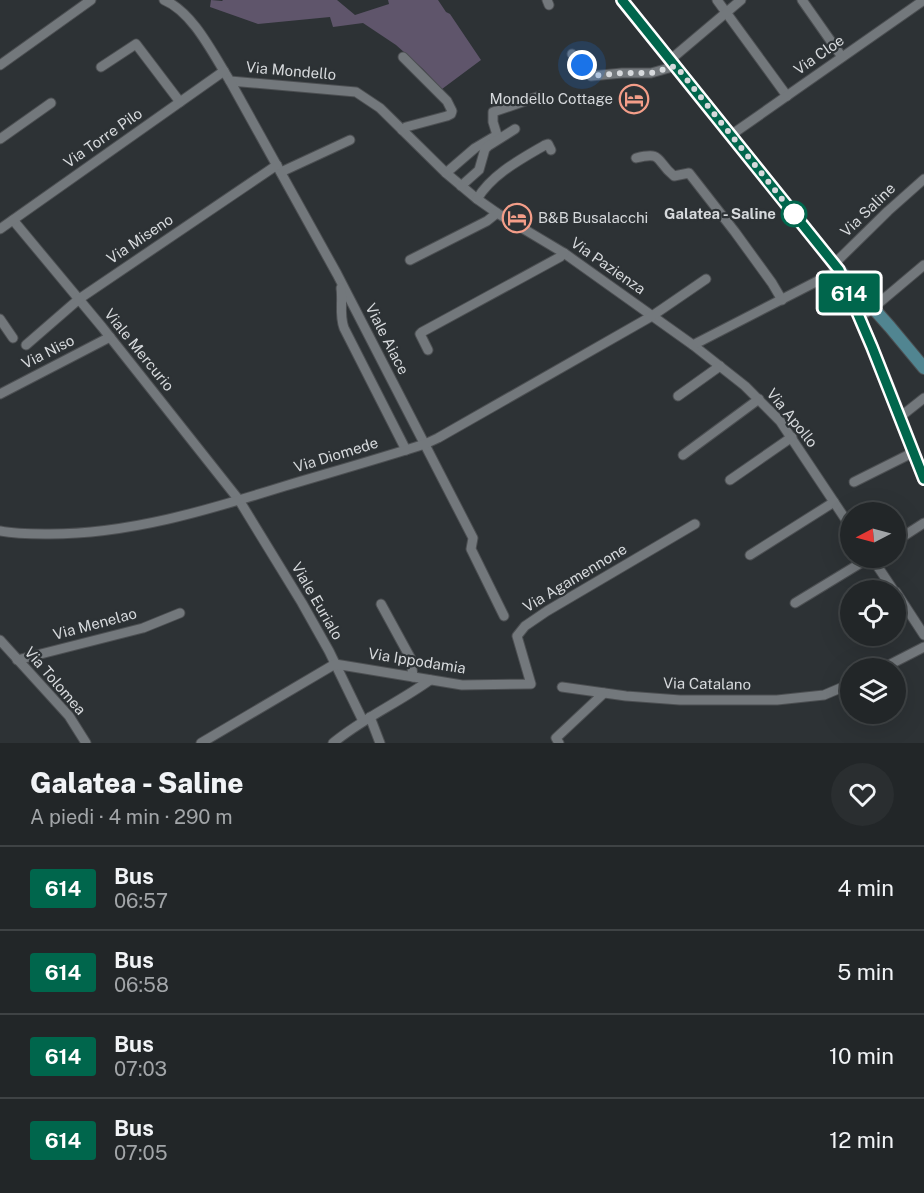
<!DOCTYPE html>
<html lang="it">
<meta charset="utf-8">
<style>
:root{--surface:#222628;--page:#2a2e30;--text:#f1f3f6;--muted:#a2a5a8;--line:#3f4345}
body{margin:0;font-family:"Public Sans",sans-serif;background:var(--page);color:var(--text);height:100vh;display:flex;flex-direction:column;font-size:22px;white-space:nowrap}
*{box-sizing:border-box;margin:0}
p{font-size:20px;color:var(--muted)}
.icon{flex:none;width:33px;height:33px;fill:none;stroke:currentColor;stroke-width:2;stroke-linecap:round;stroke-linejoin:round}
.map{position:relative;height:743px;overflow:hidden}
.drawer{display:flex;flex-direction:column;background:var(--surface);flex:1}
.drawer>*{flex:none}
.badge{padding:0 12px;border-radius:4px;font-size:21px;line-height:39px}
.needle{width:39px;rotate:264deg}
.fabs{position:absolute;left:840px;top:502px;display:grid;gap:12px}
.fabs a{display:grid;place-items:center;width:66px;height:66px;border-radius:50%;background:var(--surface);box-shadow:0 6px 24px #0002,0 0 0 2px var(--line);font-size:30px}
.you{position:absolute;width:30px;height:30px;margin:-15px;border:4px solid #fff;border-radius:50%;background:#1a73e8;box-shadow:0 0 0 9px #1a73e833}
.map>.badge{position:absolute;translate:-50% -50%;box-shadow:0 0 0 3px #fff}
.round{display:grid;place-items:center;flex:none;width:63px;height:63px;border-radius:32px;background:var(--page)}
.summary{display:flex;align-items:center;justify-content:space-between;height:102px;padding:0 30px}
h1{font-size:28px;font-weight:800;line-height:45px}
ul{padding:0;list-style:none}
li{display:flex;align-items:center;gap:18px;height:84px;padding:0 30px;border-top:2px solid var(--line)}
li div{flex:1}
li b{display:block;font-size:22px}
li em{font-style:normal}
li .badge{min-width:66px;font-weight:700;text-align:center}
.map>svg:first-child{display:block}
.green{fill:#5f556b}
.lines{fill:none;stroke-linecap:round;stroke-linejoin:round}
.minor-casing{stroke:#4c4f52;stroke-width:11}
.major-casing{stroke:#4c4f52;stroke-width:14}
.minor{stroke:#73787c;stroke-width:9}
.major{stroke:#518591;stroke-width:12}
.line-casing{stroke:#fff;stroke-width:14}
.line{stroke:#00664c;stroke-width:9}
.walk{stroke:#d6d9dc;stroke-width:6;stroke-dasharray:0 10.8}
.stop-dot{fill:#fff;stroke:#00664c;stroke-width:3}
.labels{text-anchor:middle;stroke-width:4.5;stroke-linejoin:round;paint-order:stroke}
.street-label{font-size:15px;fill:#d6d9dc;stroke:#2d3235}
.poi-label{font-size:15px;fill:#d6d9dc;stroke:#2d3235;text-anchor:end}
.stop-label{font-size:15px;font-weight:bold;fill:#d6d9dc;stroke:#2d3235;text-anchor:end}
</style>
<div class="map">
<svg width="924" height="743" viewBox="0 0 924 743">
<rect width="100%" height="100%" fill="#2d3235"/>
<!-- green -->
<path class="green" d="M211,0l11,1 1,-1h114l18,15 34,-11 -1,-4h50l8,12 4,2 31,46 -39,29 -19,-20 -27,-24 -33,-22 -30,4 -3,-10 -72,7 -48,-17z"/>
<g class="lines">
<!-- minor casing -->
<g class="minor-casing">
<g id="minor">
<path d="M164,0c29,12 49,54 66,81l126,11 24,16 66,65 31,26 20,14 67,40 129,92 52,41 35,35 70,105"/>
<path d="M547,0l2,5"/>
<path d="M717,0l70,96"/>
<path d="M802,0l40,57"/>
<path d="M572,54l19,22 31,-3h29l25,-7"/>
<path d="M670,60l71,-60"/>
<path d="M0,65l91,-65"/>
<path d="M101,67l35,-23 44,58"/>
<path d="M230,81l107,193 136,264 -2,11 33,67"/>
<path d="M402,130l4,-3 41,-11 4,-2 1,-3 -5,-10 -44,-44"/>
<path d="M731,135l193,-135"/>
<path d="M0,139l51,-36"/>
<path d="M636,158c28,-7 19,3 38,18l15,-3 46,59 37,51 10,17"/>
<path d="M281,172l69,-32"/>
<path d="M446,173l29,-25 22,-13 -4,-13v-10l47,-16"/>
<path d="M461,186l18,-16 6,-21 3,-3 27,-17"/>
<path d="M477,199c15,-25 44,-40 68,-54l3,-1 3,6"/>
<path d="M13,220l89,107 137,173 63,103 27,48 34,70"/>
<path d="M0,229l224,-158"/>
<path d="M410,260l77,-39 10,-8"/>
<path d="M834,264l54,-53 36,-32"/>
<path d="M341,288c2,14 -2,27 3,40l62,122"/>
<path d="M860,317l13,-9 51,-43"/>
<path d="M0,319l13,19"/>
<path d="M26,345l53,-46 198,-134"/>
<path d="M693,345l146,-75"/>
<path d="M428,350l-8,-16 2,-2 138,-75 4,-4"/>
<path d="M0,394l110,-57"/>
<path d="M678,396l42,-30"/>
<path d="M900,417l24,-19"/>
<path d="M683,455l76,-56"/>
<path d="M730,480l62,-43"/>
<path d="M854,482l60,-30"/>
<path d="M0,531c15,3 30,3 45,3 82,1 163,-24 240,-48 47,-14 93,-27 140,-42l13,-6 214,-122 54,-37"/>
<path d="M896,541l28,-18"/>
<path d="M750,555l84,-53"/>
<path d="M872,558l22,33"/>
<path d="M896,592l28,43"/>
<path d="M795,603l74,-45"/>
<path d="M381,604l30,55 2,18"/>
<path d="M0,640l69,76 17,27"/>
<path d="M17,660l126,-32 37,-15"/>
<path d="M881,669l43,-22"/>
<path d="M562,687l64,9 54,4h97l47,-5 26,-11"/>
<path d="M370,717l10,26"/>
<path d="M201,743l134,-79 127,21 69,-1 -14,-48 8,-10 22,-15 148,-87"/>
<path d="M333,743c30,-25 65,-40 97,-63"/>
<path d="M559,743l-3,-5 48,-45"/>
</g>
</g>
<!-- major casing -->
<g class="major-casing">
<g id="major">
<path d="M622,0l212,264 56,63 34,41"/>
<path d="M845,282l44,107 35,90"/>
</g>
</g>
<!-- minor -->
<use href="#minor" class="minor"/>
<!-- major -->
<use href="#major" class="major"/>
</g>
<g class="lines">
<!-- line casing -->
<g class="line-casing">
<path id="line" d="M622,0l217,270 33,77 52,132"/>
</g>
<!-- line -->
<use href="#line" class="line"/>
<!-- walk -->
<path class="walk" d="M582,65l9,11 31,-3h29l25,-7 118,148"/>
</g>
<!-- icons -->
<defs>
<g id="hotel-ring" transform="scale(1.5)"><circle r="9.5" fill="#2d3235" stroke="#f49e89" stroke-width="1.5"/><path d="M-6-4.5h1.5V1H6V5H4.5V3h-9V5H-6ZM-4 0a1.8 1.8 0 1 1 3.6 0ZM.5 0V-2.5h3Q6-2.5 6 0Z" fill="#f49e89"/></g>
</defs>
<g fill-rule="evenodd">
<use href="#hotel-ring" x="634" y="99"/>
<use href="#hotel-ring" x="517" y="218"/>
</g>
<!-- markers -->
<circle class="stop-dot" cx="794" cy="214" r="12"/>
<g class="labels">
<!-- street labels -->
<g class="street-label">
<text transform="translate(819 55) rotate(-35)" y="5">Via Cloe</text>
<text transform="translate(291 71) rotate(5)" y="5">Via Mondello</text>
<text transform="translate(103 138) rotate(-35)" y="5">Via Torre Pilo</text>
<text transform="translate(868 210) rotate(-44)" y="5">Via Saline</text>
<text transform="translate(140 239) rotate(-34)" y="5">Via Miseno</text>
<text transform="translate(608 266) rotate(35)" y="5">Via Pazienza</text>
<text transform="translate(387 339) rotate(63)" y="5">Viale Aiace</text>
<text transform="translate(139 350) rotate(51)" y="5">Viale Mercurio</text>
<text transform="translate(48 352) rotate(-27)" y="5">Via Niso</text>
<text transform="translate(792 418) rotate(51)" y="5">Via Apollo</text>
<text transform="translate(336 455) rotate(-17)" y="5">Via Diomede</text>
<text transform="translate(575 578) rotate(-31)" y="5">Via Agamennone</text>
<text transform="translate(317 601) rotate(60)" y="5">Viale Eurialo</text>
<text transform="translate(95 624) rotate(-15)" y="5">Via Menelao</text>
<text transform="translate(417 661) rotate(9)" y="5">Via Ippodamia</text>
<text transform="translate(55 681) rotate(49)" y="5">Via Tolomea</text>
<text transform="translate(707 684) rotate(1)" y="5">Via Catalano</text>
</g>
<!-- poi labels -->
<g class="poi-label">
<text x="613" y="104">Mondello Cottage</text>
<text x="538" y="223" text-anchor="start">B&amp;B Busalacchi</text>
</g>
<!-- stop labels -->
<g class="stop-label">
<text x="776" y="219">Galatea - Saline</text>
</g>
</g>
</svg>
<div class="fabs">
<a><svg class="needle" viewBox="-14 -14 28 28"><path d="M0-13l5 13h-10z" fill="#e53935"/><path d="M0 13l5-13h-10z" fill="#a2a5a8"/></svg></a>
<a><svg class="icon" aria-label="locate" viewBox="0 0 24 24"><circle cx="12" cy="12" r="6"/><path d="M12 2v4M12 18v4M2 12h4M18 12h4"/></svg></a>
<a><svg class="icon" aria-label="layers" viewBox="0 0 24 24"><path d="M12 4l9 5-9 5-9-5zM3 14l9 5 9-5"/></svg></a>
</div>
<div class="you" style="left:582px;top:65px"></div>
<b class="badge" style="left:849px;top:293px;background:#00664c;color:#fff">614</b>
</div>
<section class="drawer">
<div class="summary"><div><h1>Galatea - Saline</h1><p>A piedi · 4 min · 290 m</p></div><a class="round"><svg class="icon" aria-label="heart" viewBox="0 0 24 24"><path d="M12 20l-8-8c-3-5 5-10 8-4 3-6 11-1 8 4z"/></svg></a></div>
<ul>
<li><span class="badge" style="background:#00664c;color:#fff">614</span><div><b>Bus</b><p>06:57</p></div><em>4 min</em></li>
<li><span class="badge" style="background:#00664c;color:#fff">614</span><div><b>Bus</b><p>06:58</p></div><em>5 min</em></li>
<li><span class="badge" style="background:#00664c;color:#fff">614</span><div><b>Bus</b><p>07:03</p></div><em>10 min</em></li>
<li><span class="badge" style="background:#00664c;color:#fff">614</span><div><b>Bus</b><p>07:05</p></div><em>12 min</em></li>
</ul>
</section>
